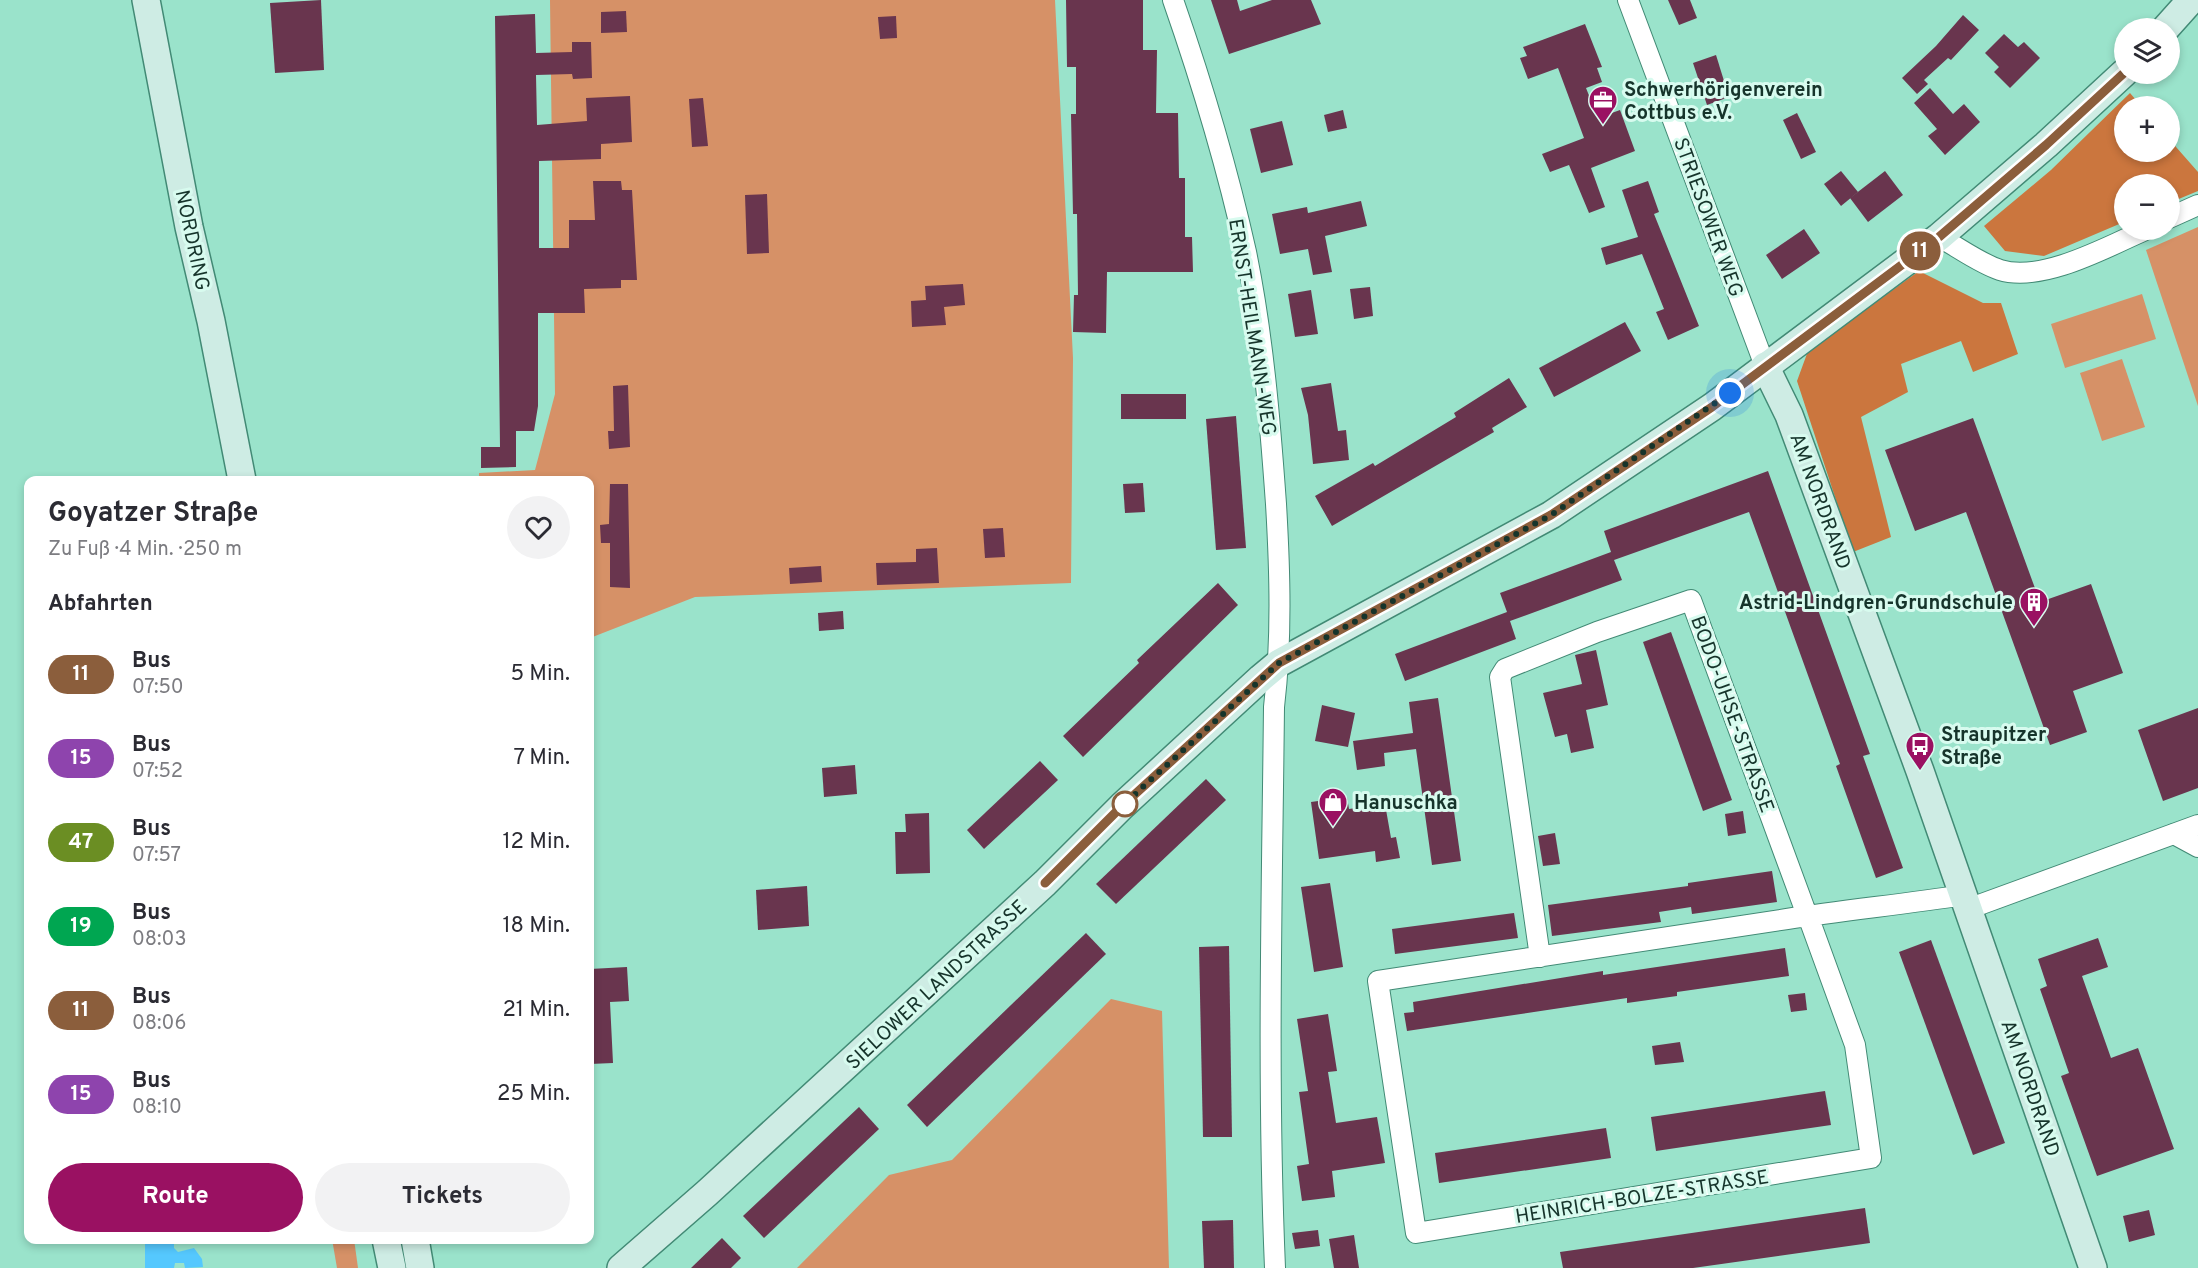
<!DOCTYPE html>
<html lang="de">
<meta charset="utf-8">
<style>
:root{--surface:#fff;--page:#f2f2f3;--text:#2b2b33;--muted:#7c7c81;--accent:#9a1162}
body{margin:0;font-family:Overpass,sans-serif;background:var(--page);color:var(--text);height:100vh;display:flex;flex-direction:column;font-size:22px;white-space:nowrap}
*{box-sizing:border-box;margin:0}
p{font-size:20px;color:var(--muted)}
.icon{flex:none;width:33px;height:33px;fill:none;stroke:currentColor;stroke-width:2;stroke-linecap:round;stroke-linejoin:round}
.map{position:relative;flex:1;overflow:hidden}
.side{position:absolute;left:24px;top:476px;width:570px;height:768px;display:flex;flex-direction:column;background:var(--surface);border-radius:12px;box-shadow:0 3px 9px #0003}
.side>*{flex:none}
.badge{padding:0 12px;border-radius:20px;font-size:21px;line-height:39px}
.buttons{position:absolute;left:2114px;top:18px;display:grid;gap:12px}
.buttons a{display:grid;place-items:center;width:66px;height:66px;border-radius:50%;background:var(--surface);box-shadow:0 3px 9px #0003;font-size:30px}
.you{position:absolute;width:30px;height:30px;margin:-15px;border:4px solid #fff;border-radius:50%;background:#1a73e8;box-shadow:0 0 0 9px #1a73e833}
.map>.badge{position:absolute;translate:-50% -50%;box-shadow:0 0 0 3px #fff}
h2{padding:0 24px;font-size:22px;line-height:54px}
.round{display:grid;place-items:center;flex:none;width:63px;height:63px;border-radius:32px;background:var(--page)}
.summary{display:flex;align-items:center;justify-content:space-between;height:102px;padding:0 24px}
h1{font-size:28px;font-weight:700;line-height:45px}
.action{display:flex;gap:12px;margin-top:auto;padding:12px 24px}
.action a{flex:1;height:69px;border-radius:36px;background:var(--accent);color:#fff;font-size:24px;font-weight:700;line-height:69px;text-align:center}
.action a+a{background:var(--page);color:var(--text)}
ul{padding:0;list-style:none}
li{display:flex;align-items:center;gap:18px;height:84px;padding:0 24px}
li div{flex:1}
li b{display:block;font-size:22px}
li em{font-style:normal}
li .badge{min-width:66px;font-weight:700;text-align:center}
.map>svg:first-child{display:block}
.green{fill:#d69167}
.forest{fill:#cb763e}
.water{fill:#55c8fe}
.building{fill:#69354e}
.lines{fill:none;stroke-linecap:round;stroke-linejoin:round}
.street-casing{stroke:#428a75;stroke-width:22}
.secondary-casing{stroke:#428a75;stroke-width:30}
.street{stroke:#fff;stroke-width:20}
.secondary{stroke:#ceece4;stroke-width:27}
.line-casing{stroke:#fff;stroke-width:14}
.line{stroke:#8b5e3c;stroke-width:9}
.walk{stroke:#16342b;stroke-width:6;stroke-dasharray:0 10.8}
.stop-dot{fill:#fff;stroke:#8b5e3c;stroke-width:3}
.labels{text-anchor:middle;stroke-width:6;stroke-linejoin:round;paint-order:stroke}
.poi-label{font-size:20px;font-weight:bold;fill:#16342b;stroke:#d8fbef;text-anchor:start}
.street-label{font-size:20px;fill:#16342b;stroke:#d8fbef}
</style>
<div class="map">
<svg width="2198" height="1268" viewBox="0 0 2198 1268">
<rect width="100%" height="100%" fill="#9ae3cb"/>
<!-- green -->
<g class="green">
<path d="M550,0h505l18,358 -2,225 -376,14 -105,41v-158h-111v-7l56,-3 20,-76z"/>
<path d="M2198,227v179l-52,-156z"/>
<path d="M2142,294l14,45 -91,29 -14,-44z"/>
<path d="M2122,359l23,68 -43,14 -22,-68z"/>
<path d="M1111,999l51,12 7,257h-372l92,-93 63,-15z"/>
<path d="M332,1239h22l4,29h-21z"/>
</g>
<!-- forest -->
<g class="forest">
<path d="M2130,93l11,13h-17v46h45v-13l29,33v19l-29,12v-19h-45v38l-80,34 -39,-5 -21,-25 67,-56z"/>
<path d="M1919,271l64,32h18l17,51 -45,18 -12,-31 -60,23 7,28 -47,25 30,120 -38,15 -56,-171 11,-30z"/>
</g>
<!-- water -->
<path class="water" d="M145,1239h29v9l4,4 16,-4 8,11 1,8 -18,1 -1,-5h-9l-1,5h-29z"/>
<!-- building -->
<g class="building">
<path d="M321,0l3,70 -49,3 -5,-70z"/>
<path d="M1066,0h77v50h14l-1,63h22l1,65h6v59h7l1,35h-86l-1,61 -33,-1 1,-37h4l-1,-81h-4l-2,-100h5v-47h-9z"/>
<path d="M1211,0h26l3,11 32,-11h39l10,24 -92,30z"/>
<path d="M1668,0h22l7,18 -18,7z"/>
<path d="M626,11l1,21 -26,1v-21z"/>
<path d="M535,14l1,39 36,-1v-10h19l1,36 -19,1 -1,-5 -36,1 1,50 50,-4 -1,-23 44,-2 2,46 -31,2v15l-62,2v87h30v-28h26l-2,-39h28l1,9h10l5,90h-16v8l-37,1 1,24h-47v93l-4,25h-18v36l-35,1v-21h19l-5,-431z"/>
<path d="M1963,15l16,15 -28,30 -3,-2 -24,22 4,4 -11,10 -15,-16 34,-32z"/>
<path d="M896,16l1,22 -17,1 -2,-22z"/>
<path d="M1585,24l17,43 -5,1 5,14 -16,6 12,30 22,-8 15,41 -44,17 14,39 -16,6 -20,-48 -19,7 -8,-18 42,-16 -26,-70 -30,11 -8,-21 7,-2 -4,-9z"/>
<path d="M2004,34l14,13 6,-5 16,16 -30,30 -16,-16 5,-5 -14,-14z"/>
<path d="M1716,55l13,42 -22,8 -14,-42z"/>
<path d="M1930,88l23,26 11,-10 16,18 -35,33 -17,-19 9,-7 -23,-26z"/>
<path d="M703,98l5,48 -16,1 -3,-48z"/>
<path d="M1343,110l4,18 -19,4 -4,-17z"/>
<path d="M1797,113l19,39 -15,7 -18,-39z"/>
<path d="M1282,121l11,44 -32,8 -11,-44z"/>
<path d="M1841,171l17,21 -17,14 -17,-22z"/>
<path d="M1885,171l18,24 -35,27 -18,-24z"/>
<path d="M1648,181l11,31 -5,2 45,112 -31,14 -12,-28 8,-3 -22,-55 -36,11 -5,-17 37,-11 -16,-47z"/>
<path d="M767,194l2,59 -22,1 -2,-59z"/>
<path d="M1361,201l6,25 -42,10 7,36 -19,3 -5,-26 -28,5 -8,-40 35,-7 1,6z"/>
<path d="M1804,229l16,24 -38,26 -16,-24z"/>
<path d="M963,284l2,21 -21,2 2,18 -34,2 -1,-26 15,-1 -1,-14z"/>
<path d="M1370,287l3,29 -19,3 -4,-30z"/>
<path d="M1311,290l7,44 -23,3 -7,-43z"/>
<path d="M1625,322l16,29 -87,46 -15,-29z"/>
<path d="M1509,378l18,29 -35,21 2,4 -162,94 -17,-30 58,-33 2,3 81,-49 -2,-4z"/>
<path d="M1331,383l7,48 8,-1 3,30 -36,4 -5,-49 -7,-27z"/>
<path d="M628,385l2,62 -21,2 -1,-18h6l-1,-45z"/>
<rect x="1121" y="394" width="65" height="25"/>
<path d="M1236,416l10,132 -30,2 -10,-131z"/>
<path d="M1973,418l67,184 51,-18 32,89 -50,18 14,41 -37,13 -84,-233 -51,19 -30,-81z"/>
<path d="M1768,471l102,283 -7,2 40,112 -27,10 -40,-112 4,-2 -91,-252 -135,48 8,20 -112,41 6,18 -111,42 -10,-27 112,-42 -7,-19 111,-41 -7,-21z"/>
<path d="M1143,483l2,29 -20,1 -2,-29z"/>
<path d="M610,484h18l2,104 -20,-1v-44h-9l-1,-18 9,-1z"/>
<path d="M1003,528l2,29 -20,1 -2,-29z"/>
<path d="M937,548l2,35 -62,2 -1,-22 40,-1v-13z"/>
<path d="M821,566l1,16 -32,2 -1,-16z"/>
<path d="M1218,583l20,22 -155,152 -20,-21 76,-73 -2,-3z"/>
<path d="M843,611l1,18 -25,2 -1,-18z"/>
<path d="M1671,632l61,168 -29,11 -60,-169z"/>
<path d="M1596,650l12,55 -22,5 8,38 -23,5 -4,-19 -12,3 -12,-44 39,-9 -7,-29z"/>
<path d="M1438,698l23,163 -29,4 -16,-116 -32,4 1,13 -28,4 -4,-29 60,-8 -4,-31z"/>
<path d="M1322,705l33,8 -7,34 -33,-6z"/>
<path d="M2198,708v80l-35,13 -25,-71z"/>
<path d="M1040,761l18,19 -74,69 -17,-19z"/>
<path d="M855,765l2,29 -33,3 -2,-29z"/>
<path d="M1206,779l20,21 -110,104 -20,-20z"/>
<path d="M1347,797l2,12 36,-5 6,34 5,-1 4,21 -24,4 -1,-11 -56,8 -8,-57z"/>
<path d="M1743,811l3,22 -18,3 -3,-22z"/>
<path d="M929,813l1,60 -34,1 -1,-42h11l-1,-18z"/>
<path d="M1555,833l5,31 -17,2 -5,-30z"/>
<path d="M1772,871l5,31 -85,12 -1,-7 -32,5 2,10 -109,14 -4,-31 140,-19v-3z"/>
<path d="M1330,883l13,84 -29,5 -13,-85z"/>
<path d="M807,886l2,40 -51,4 -2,-40z"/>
<path d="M1514,913l4,25 -123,16 -3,-25z"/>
<path d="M1086,933l20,21 -179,173 -20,-22z"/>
<path d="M2098,938l10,29 -26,9 29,82 27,-10 36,101 -77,27 -36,-100 8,-3 -29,-84 7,-3 -9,-27z"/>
<path d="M1931,940l74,203 -32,12 -74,-203z"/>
<path d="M1229,946l3,191h-29l-4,-190z"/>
<path d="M1785,948l4,28 -112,16v4l-50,7v-5l-220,33 -3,-18 10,-1 -1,-10 190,-31v4z"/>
<path d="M627,967l2,34 -19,1 3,61 -23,1v-95z"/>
<path d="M1805,993l2,17 -16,2 -3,-17z"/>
<path d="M1328,1014l9,57 -9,1 8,51 41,-6 8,46 -53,8 3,26 -33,4 -5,-35 12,-2 -10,-72 9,-1 -11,-72z"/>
<path d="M1680,1042l4,20 -29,3 -3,-19z"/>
<path d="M1825,1091l6,34 -175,26 -5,-34z"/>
<path d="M859,1107l20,22 -115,109 -21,-22z"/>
<path d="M1606,1128l5,30 -172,25 -4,-30z"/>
<path d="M1865,1208l5,35 -177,25h-130l-3,-16z"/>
<path d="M2149,1210l6,25 -26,7 -6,-26z"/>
<path d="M1233,1220l1,48h-30l-2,-47z"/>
<path d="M1318,1230l2,16 -25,3 -3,-16z"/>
<path d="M1354,1235l5,33h-25l-5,-29z"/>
<path d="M722,1238l19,20 -10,10h-40z"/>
</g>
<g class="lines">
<!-- street casing -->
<g class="street-casing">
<g id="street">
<path d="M1173,0c29,83 54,167 73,252 17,83 24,168 30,252 4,68 6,135 -2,203 -2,187 -7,374 1,561"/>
<path d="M1628,0l137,366"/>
<path d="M2169,218l29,-13"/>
<path d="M1939,237c19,10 40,26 61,33 42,13 107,-23 145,-40"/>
<path d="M2174,834l24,13"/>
<path d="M1968,909l230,-84"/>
<path d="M1540,957l-40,-280 5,-8 92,-37 94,-32 113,307 4,9 47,129 16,113 -455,75 -38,-252 409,-62c59,-9 118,-15 177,-24"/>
</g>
</g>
<!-- secondary casing -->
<g class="secondary-casing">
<g id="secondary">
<path d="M146,0l43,227 22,94 31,159"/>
<path d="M2166,28l25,-28"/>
<path d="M1765,366l24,49 131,356 173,497"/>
<path d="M386,1239l6,29"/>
<path d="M415,1239l5,29"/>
<path d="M621,1268l86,-75 338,-310 77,-77 139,-128 18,-15 272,-148 161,-108 227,-170 107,-92 78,-72"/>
</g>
</g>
<!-- street -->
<use href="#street" class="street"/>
<!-- secondary -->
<use href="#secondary" class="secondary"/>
</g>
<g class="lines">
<!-- line casing -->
<g class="line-casing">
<path id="line" d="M1045,883l77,-77 157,-143 272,-148 161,-108 227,-170 107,-92 78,-72"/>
</g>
<!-- line -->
<use href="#line" class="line"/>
<!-- walk -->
<path class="walk" d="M1125,804l-3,2 157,-143 272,-148 179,-122"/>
</g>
<!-- icons -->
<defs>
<g id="office-pin" transform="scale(1.5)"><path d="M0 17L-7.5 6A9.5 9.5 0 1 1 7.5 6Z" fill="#9a1162" stroke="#d8fbef"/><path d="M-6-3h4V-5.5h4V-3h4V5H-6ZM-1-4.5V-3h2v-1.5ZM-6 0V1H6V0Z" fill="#fff"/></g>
<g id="building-pin" transform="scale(1.5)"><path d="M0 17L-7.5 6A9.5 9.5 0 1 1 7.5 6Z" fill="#9a1162" stroke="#d8fbef"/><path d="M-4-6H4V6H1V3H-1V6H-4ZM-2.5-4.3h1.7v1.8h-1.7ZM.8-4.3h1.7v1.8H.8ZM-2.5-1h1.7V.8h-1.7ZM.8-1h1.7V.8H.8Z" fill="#fff"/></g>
<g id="bus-pin" transform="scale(1.5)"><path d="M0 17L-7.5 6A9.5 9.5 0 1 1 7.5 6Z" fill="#9a1162" stroke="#d8fbef"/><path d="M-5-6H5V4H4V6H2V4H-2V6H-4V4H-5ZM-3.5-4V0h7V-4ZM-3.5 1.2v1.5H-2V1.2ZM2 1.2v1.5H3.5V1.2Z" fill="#fff"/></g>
<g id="shop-pin" transform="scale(1.5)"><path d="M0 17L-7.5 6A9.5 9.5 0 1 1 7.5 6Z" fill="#9a1162" stroke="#d8fbef"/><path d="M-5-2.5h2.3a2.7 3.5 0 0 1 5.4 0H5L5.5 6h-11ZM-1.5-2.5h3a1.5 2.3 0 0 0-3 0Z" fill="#fff"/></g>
</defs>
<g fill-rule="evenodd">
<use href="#office-pin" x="1603" y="100"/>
<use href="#building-pin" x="2034" y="602"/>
<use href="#bus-pin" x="1920" y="746"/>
<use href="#shop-pin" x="1333" y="802"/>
</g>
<!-- markers -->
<circle class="stop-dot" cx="1125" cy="804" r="12"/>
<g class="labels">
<!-- poi labels -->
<g class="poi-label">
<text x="1624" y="96">Schwerhörigenverein<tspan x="1624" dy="23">Cottbus e.V.</tspan></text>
<text x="2013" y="609" text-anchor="end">Astrid-Lindgren-Grundschule</text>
<text x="1941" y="741">Straupitzer<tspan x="1941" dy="23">Straße</tspan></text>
<text x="1354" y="809">Hanuschka</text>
</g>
<!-- street labels -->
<g class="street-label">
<text transform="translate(1709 217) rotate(70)" y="7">STRIESOWER WEG</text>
<text transform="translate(193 240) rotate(78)" y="7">NORDRING</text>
<text transform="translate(1253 327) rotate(81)" y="7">ERNST-HEILMANN-WEG</text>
<text transform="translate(1821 501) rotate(70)" y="7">AM NORDRAND</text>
<text transform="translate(1733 714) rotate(70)" y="7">BODO-UHSE-STRASSE</text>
<text transform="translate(936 984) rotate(-43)" y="7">SIELOWER LANDSTRASSE</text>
<text transform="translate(2031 1088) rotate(71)" y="7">AM NORDRAND</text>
<text transform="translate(1642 1196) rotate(-9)" y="7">HEINRICH-BOLZE-STRASSE</text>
</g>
</g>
</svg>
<div class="buttons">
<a><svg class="icon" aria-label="layers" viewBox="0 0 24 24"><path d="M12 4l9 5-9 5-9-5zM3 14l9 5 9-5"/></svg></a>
<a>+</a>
<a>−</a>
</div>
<div class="you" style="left:1730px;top:393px"></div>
<b class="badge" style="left:1920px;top:251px;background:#8b5e3c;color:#fff">11</b>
<section class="side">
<div class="summary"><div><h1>Goyatzer Straße</h1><p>Zu Fuß · 4 Min. · 250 m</p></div><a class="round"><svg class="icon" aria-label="heart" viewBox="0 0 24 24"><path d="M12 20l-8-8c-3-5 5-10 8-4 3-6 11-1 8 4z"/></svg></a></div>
<h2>Abfahrten</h2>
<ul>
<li><span class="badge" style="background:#8b5e3c;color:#fff">11</span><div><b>Bus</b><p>07:50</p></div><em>5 Min.</em></li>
<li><span class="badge" style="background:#8e44ad;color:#fff">15</span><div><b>Bus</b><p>07:52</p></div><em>7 Min.</em></li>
<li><span class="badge" style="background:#6b8e23;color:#fff">47</span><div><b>Bus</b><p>07:57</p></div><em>12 Min.</em></li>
<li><span class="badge" style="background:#00a651;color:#fff">19</span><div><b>Bus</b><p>08:03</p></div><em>18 Min.</em></li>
<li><span class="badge" style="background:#8b5e3c;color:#fff">11</span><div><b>Bus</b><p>08:06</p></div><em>21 Min.</em></li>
<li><span class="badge" style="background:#8e44ad;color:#fff">15</span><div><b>Bus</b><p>08:10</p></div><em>25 Min.</em></li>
</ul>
<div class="action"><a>Route</a><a>Tickets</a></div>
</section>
</div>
